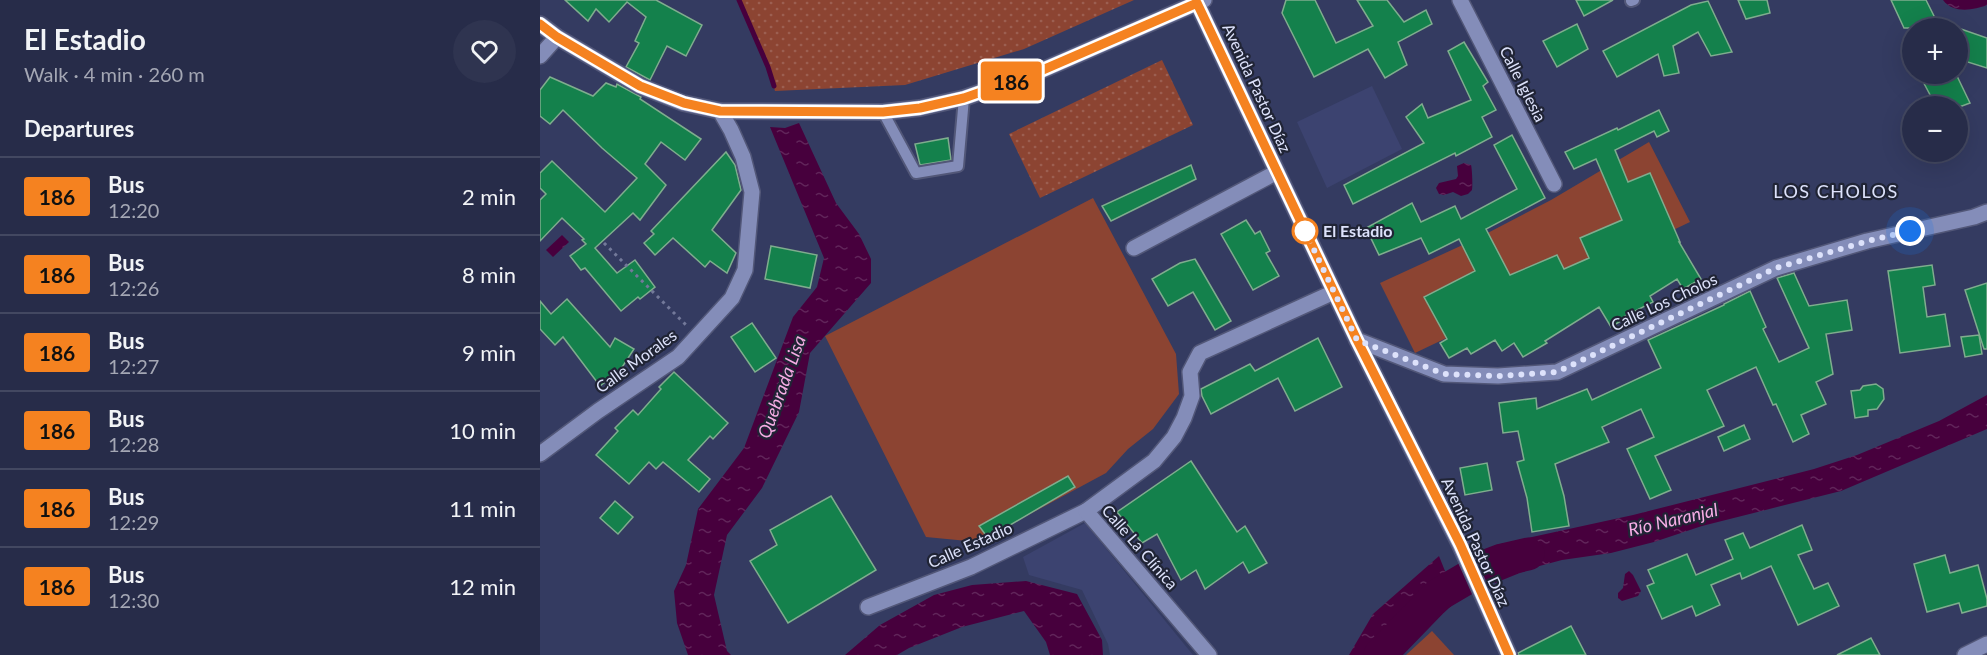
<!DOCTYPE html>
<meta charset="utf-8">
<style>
:root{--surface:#272c49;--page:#2f3450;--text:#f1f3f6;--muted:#a4a7b4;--line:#434861}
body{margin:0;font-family:Lato,sans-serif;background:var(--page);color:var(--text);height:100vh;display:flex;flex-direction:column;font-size:22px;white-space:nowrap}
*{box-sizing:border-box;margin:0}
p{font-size:20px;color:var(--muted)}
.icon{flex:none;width:33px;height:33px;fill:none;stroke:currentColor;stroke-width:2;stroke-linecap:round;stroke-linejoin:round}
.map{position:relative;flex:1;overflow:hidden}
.side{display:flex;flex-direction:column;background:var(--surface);width:540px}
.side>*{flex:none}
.badge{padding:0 12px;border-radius:4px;font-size:21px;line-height:39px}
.buttons{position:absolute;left:1362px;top:18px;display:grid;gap:12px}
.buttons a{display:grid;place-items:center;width:66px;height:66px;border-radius:50%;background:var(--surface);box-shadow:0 6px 24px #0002,0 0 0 2px var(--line);font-size:30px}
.you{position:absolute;width:30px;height:30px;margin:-15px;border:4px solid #fff;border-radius:50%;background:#1a73e8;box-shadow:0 0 0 9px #1a73e833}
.map>.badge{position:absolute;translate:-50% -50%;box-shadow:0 0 0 3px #fff}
h2{padding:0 24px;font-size:22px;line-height:54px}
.round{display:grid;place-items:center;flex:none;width:63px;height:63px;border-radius:32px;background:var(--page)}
.summary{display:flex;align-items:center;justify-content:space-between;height:102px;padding:0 24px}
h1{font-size:28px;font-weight:700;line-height:45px}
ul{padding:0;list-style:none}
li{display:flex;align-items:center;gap:18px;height:78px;padding:0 24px;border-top:2px solid var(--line)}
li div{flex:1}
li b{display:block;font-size:22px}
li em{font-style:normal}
li .badge{min-width:66px;font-weight:700;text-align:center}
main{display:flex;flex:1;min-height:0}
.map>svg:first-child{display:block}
.built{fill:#3c4370}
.grass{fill:url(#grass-dots)}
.garden{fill:#8c4432}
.water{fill:url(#water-ripples)}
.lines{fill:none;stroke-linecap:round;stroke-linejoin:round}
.stream{stroke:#47003d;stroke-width:5}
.river{stroke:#47003d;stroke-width:33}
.building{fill:#14814c;stroke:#7fad8e;stroke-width:1.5}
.service-casing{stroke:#525778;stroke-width:14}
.minor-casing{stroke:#525778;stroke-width:18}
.tertiary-casing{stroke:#525778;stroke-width:18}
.path{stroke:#73799a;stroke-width:3;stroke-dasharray:3 4.5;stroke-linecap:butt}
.service{stroke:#848db9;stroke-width:10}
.minor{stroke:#848db9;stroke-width:15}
.tertiary{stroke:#848db9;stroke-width:15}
.line-casing{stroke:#fff;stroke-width:14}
.line{stroke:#f58220;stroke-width:9}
.walk{stroke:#dde2fb;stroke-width:6;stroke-dasharray:0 10.8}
.stop-dot{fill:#fff;stroke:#f58220;stroke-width:3}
.labels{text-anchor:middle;stroke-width:4.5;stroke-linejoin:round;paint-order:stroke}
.street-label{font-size:16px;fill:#dde2fb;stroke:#202435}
.stop-label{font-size:16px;font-weight:bold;fill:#dde2fb;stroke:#202435;text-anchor:start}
.neighbourhood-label{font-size:18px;letter-spacing:1.5px;fill:#dde2fb;stroke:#202435}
.water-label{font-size:18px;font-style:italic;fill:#f6ade5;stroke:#202435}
</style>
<main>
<section class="side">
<div class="summary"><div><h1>El Estadio</h1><p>Walk · 4 min · 260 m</p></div><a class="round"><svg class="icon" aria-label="heart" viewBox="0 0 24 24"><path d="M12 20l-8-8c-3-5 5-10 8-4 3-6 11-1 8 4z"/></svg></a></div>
<h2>Departures</h2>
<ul>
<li><span class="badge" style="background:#f58220;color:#111">186</span><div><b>Bus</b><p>12:20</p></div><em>2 min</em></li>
<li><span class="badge" style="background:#f58220;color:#111">186</span><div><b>Bus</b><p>12:26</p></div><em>8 min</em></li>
<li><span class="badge" style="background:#f58220;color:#111">186</span><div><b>Bus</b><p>12:27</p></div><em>9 min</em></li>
<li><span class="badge" style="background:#f58220;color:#111">186</span><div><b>Bus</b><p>12:28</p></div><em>10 min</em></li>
<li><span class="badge" style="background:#f58220;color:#111">186</span><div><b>Bus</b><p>12:29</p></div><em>11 min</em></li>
<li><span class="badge" style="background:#f58220;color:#111">186</span><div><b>Bus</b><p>12:30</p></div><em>12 min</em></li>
</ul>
</section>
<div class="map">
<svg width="1447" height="655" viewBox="0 0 1447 655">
<defs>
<pattern id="grass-dots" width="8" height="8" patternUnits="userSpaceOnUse" patternTransform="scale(1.5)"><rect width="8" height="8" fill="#8c4432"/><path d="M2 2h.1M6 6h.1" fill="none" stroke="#9c5f51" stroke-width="1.8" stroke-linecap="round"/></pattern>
<pattern id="water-ripples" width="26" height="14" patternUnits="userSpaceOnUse" patternTransform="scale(1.5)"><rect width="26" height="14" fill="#47003d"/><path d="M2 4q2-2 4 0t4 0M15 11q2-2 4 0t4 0" fill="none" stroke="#61255a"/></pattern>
</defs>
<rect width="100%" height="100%" fill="#343b61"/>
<!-- built -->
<g class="built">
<path d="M832,86l30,63 -75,39 -30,-66z"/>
<path d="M545,523l108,132h-83l-2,-11 -26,-54 -53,-15 -6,-18z"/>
</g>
<!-- grass -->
<g class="grass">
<path d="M200,0h394l-110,49 -119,36 -130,6 -7,-24z"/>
<path d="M622,60l31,65 -153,73 -31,-64z"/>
</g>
<!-- garden -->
<g class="garden">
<path d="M1109,142l41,80 -275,131 -35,-70 100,-46 71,-37z"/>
<path d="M553,198l83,156 3,40 -26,35 -25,20 -22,24 -128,69 -52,-5 -101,-201z"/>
<path d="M892,631l22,24h-48z"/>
</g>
<!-- water -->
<g class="water">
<path d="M1403,0h44v5c-13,5 -34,9 -44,-5z"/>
<path d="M259,123l37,80 23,31 12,25v24l-61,70 -11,59 -37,76 -35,47 -13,60 13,56 4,4h-43l-11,-32 -3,-32 12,-26 12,-56 46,-61 49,-131 24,-30 7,-29 -54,-131 15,1z"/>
<path d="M924,163l7,2c1,2 2,22 1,25l-4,4 -7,2 -8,-4 -9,3 -5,-1 -3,-6 3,-5 17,-4 2,-3 -1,-10z"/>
<path d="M22,235l7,7 -16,15 -7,-7z"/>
<path d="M1447,395v34l-146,62 -139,35 -48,16 -43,11 -49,7 -30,8 -37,15 -15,-28 16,-10 137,-30 181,-46 43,-14 82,-34z"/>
<path d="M899,556l18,45 -61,54h-47l24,-41z"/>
<path d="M1089,571l4,4 8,16 -3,5 -16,5 -4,-3v-5l5,-5 2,-14z"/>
<path d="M486,581l51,13 25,46 1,15h-53l-4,-13 -22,-31 -62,16 -53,21 -12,7h-52l35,-30 54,-30 38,-10z"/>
</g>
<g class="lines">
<!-- stream -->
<path class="stream" d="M199,0l29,67 6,19"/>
<!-- river -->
<path class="river" d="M840,655l58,-60 34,-20 9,-7 21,-8 26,-6"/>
</g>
<!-- building -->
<g class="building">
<path d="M25,0h91l46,25 -16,31 -19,-10 -17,34 -24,-13 13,-24 -4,-2 11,-24 -19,-15 -18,20 -13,-13 -8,12z"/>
<path d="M746,0h29l21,43 37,-17 -16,-26h30l17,22 22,-12 6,14 -34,18 9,23 -22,13 -17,-29 -54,28 -32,-64z"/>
<path d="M1036,0h37l-29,16z"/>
<path d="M1198,0h29l3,13 -24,6z"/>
<path d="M1351,0h35l14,28h-36z"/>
<path d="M1168,1l24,51 -21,4 -13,-24 -25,14 6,27 -15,3 -6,-22 -41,23 -14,-26 88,-46z"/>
<path d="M1037,24l11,25 -31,18 -14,-26z"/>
<path d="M1418,28l29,10v30l-29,-9z"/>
<path d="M924,42l24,40 -5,4 13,24 -14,7 10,20 -36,19 -1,-3 -102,51 -9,-19 80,-42 -18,-26 16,-13 6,14 43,-18 -23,-49z"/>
<path d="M1379,74h37l14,29 -8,3h-26z"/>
<path d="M10,77l43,19 13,-13 10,4 1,-3 24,13 -1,2 61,40 -16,21 -24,-18 -16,22 21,21 -26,35 -7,-7 -38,35 22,25 18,-13 20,27 -15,12 -2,-2 -17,14 -36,-43 -4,2 -11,-14 16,-12 -4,-4 2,-1 -22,-21 -22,23v-41l6,-6 -6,-6v-15l12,-12 53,51 32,-34 -35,-30 -39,-38 -13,14 -10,-8v-26z"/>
<path d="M1119,110l10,21 -12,6 -3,-6 -39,19 13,32 22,-9 30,69h-1l22,37 -18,10 -6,-10 -27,17 3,6 -28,14 1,2 -15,9 -12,-20 -54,34 2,2 -24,14 -9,-14 -12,8 -7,-11 -24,14 -4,-6 -18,10 -9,-15 7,-4 -23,-42 51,-26 -16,-32 -30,15 -8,-16 -42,17 -13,-27 46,-25 9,19 34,-16 6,13 56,-30 -23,-44 18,-10 33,63 -59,31 24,46 47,-20 7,14 25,-11 -9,-20 42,-18 -26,-61 -22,10 -9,-17 52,-24 1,2z"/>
<path d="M408,138l3,22 -31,5 -5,-21z"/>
<path d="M186,152l9,13 6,25 -29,40 24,23 -9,20 -17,-12 -5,6 -32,-29 -18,17 -11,-12 10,-9 -3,-3z"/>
<path d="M651,165l5,14 -85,42 -9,-15z"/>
<path d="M706,220l9,14 5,-3 10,20 -4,2 13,23 -26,14 -32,-56z"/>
<path d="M231,246l46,9 -7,33 -45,-9z"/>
<path d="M655,259l36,62 -16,9 -22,-38 -25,14 -16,-27 28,-16z"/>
<path d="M1392,265l3,20 -12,2 4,30 18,-3 5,32 -50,7 -12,-82z"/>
<path d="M1254,273l15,33 38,-6 5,30 -26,4 7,40 -17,8 10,22 -25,11 8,19 -16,8 -17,-38 -3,1 -17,-38 -49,23 17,36 -69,30 16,34 -21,9 -23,-50 27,-12 -13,-28 -39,18 7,15 -54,22 9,32 5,30 -37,6 -5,-34 -10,-36 7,-2 -6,-29 -15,2 -4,-30 37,-5 1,11 50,-20 5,11 69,-32 -13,-28 76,-35v-1l26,-13 16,36 -3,2 16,33 30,-14 -32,-70z"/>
<path d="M1447,283v66h-3l-19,-59z"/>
<path d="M27,299l43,48 5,-9 19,11 -15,23 -19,14 -37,-49 -8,8 -15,-16v-28l11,13z"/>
<path d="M212,323l24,35 -21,14 -24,-35z"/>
<path d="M1439,335l3,19 -17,3 -4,-20z"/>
<path d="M778,338l24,49 -47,24 -17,-33 -67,36 -9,-18 -1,-7 49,-25 5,7z"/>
<path d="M134,372l54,51 -15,16 -3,-3 -22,24 22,19 -11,13 -36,-30 -7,7 -7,-7 -20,22 -33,-29 22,-24 -3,-3 18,-18 5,5 23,-26 -2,-2z"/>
<path d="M1336,384l7,5 1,10 -7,10 -9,1v6l-13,2 -4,-27 9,-1 3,-4z"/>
<path d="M1204,425l6,14 -26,12 -6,-14z"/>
<path d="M651,461l46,71 8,-6 22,37 -18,10 -6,-11 -38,27 -9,-19 -15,10 -24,-46 -15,9 -25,-31z"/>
<path d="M947,463l5,27 -27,5 -5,-27z"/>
<path d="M528,476l7,11 -87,51 -9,-12z"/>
<path d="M291,496l45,74 -88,53 -38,-62 27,-16 -7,-15z"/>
<path d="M75,501l18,16 -15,17 -18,-16z"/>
<path d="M1262,525l10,25 -14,5 16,34 14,-6 11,23 -41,19 -27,-59 -29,13 -2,-6 -29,12 9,20 -24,11 -4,-10 -30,13 -15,-33 7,-3 -6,-13 39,-16 9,21 37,-16 -8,-19 18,-7 7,15z"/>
<path d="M1405,555l5,18 28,-8 9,34v7l-25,7 -3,-10 -32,9 -13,-48z"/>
<path d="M1031,626l15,29h-67l-1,-2z"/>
<path d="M1331,638l9,17h-43z"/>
</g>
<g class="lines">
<!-- service casing -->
<g class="service-casing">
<g id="service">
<path d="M1091,1l3,-1"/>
<path d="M343,112l33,61 42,-7 6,-68"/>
</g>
</g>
<!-- minor casing -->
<g class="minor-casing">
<g id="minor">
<path d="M920,0l94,184"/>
<path d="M657,3l160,337 103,205 49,110"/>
<path d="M0,56l17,-19"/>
<path d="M594,248l143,-76"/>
<path d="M817,340l87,34 54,2 59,-4 219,-104 91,-27 107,-24 13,-5"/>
<path d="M0,454l58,-43 80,-54 54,-59 13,-28 7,-78 -9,-35 -12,-27 -11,-19"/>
<path d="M328,607l103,-40 115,-56"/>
<path d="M669,655l-123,-144 68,-50 20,-24 10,-19 8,-22 -2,-24 10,-19 134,-61"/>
<path d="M1425,655l22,-11"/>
</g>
</g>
<!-- tertiary casing -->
<g class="tertiary-casing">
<path id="tertiary" d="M0,24l17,13 83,49 43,17 37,8 163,1 37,-4 44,-10 74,-26 166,-72"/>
</g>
<!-- path -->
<path class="path" d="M64,243l82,82"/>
<!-- service -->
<use href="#service" class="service"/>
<!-- minor -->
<use href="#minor" class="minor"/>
<!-- tertiary -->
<use href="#tertiary" class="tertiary"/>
</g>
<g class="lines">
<!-- line casing -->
<g class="line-casing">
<path id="line" d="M0,24l17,13 83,49 44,17 36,8 163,1 37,-4 44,-10 74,-26 159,-69 160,337 103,204 49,111"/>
</g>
<!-- line -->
<use href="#line" class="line"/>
<!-- walk -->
<path class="walk" d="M765,231l52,109 87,34 54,2 59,-4 219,-104 92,-27 42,-10"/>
</g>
<!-- markers -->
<circle class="stop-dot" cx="765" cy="231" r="12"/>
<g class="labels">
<!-- street labels -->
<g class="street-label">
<text transform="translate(983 84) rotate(63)" y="6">Calle Iglesia</text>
<text transform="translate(717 88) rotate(65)" y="6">Avenida Pastor Díaz</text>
<text transform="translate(1124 302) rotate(-25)" y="6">Calle Los Cholos</text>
<text transform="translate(96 361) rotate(-36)" y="6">Calle Morales</text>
<text transform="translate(936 542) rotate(65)" y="6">Avenida Pastor Díaz</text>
<text transform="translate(430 545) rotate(-24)" y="6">Calle Estadio</text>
<text transform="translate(600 547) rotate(49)" y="6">Calle La Clínica</text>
</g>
<!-- stop labels -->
<g class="stop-label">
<text x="783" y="237">El Estadio</text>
</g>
<!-- neighbourhood labels -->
<g class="neighbourhood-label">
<text x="1296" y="198">LOS CHOLOS</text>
</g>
<!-- water labels -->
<g class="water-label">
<text transform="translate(242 387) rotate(-70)" y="6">Quebrada Lisa</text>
<text transform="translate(1133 520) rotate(-13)" y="6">Río Naranjal</text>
</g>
</g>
</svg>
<div class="buttons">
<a>+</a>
<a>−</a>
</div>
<div class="you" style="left:1370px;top:231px"></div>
<b class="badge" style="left:471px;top:81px;background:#f58220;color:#111">186</b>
</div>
</main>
